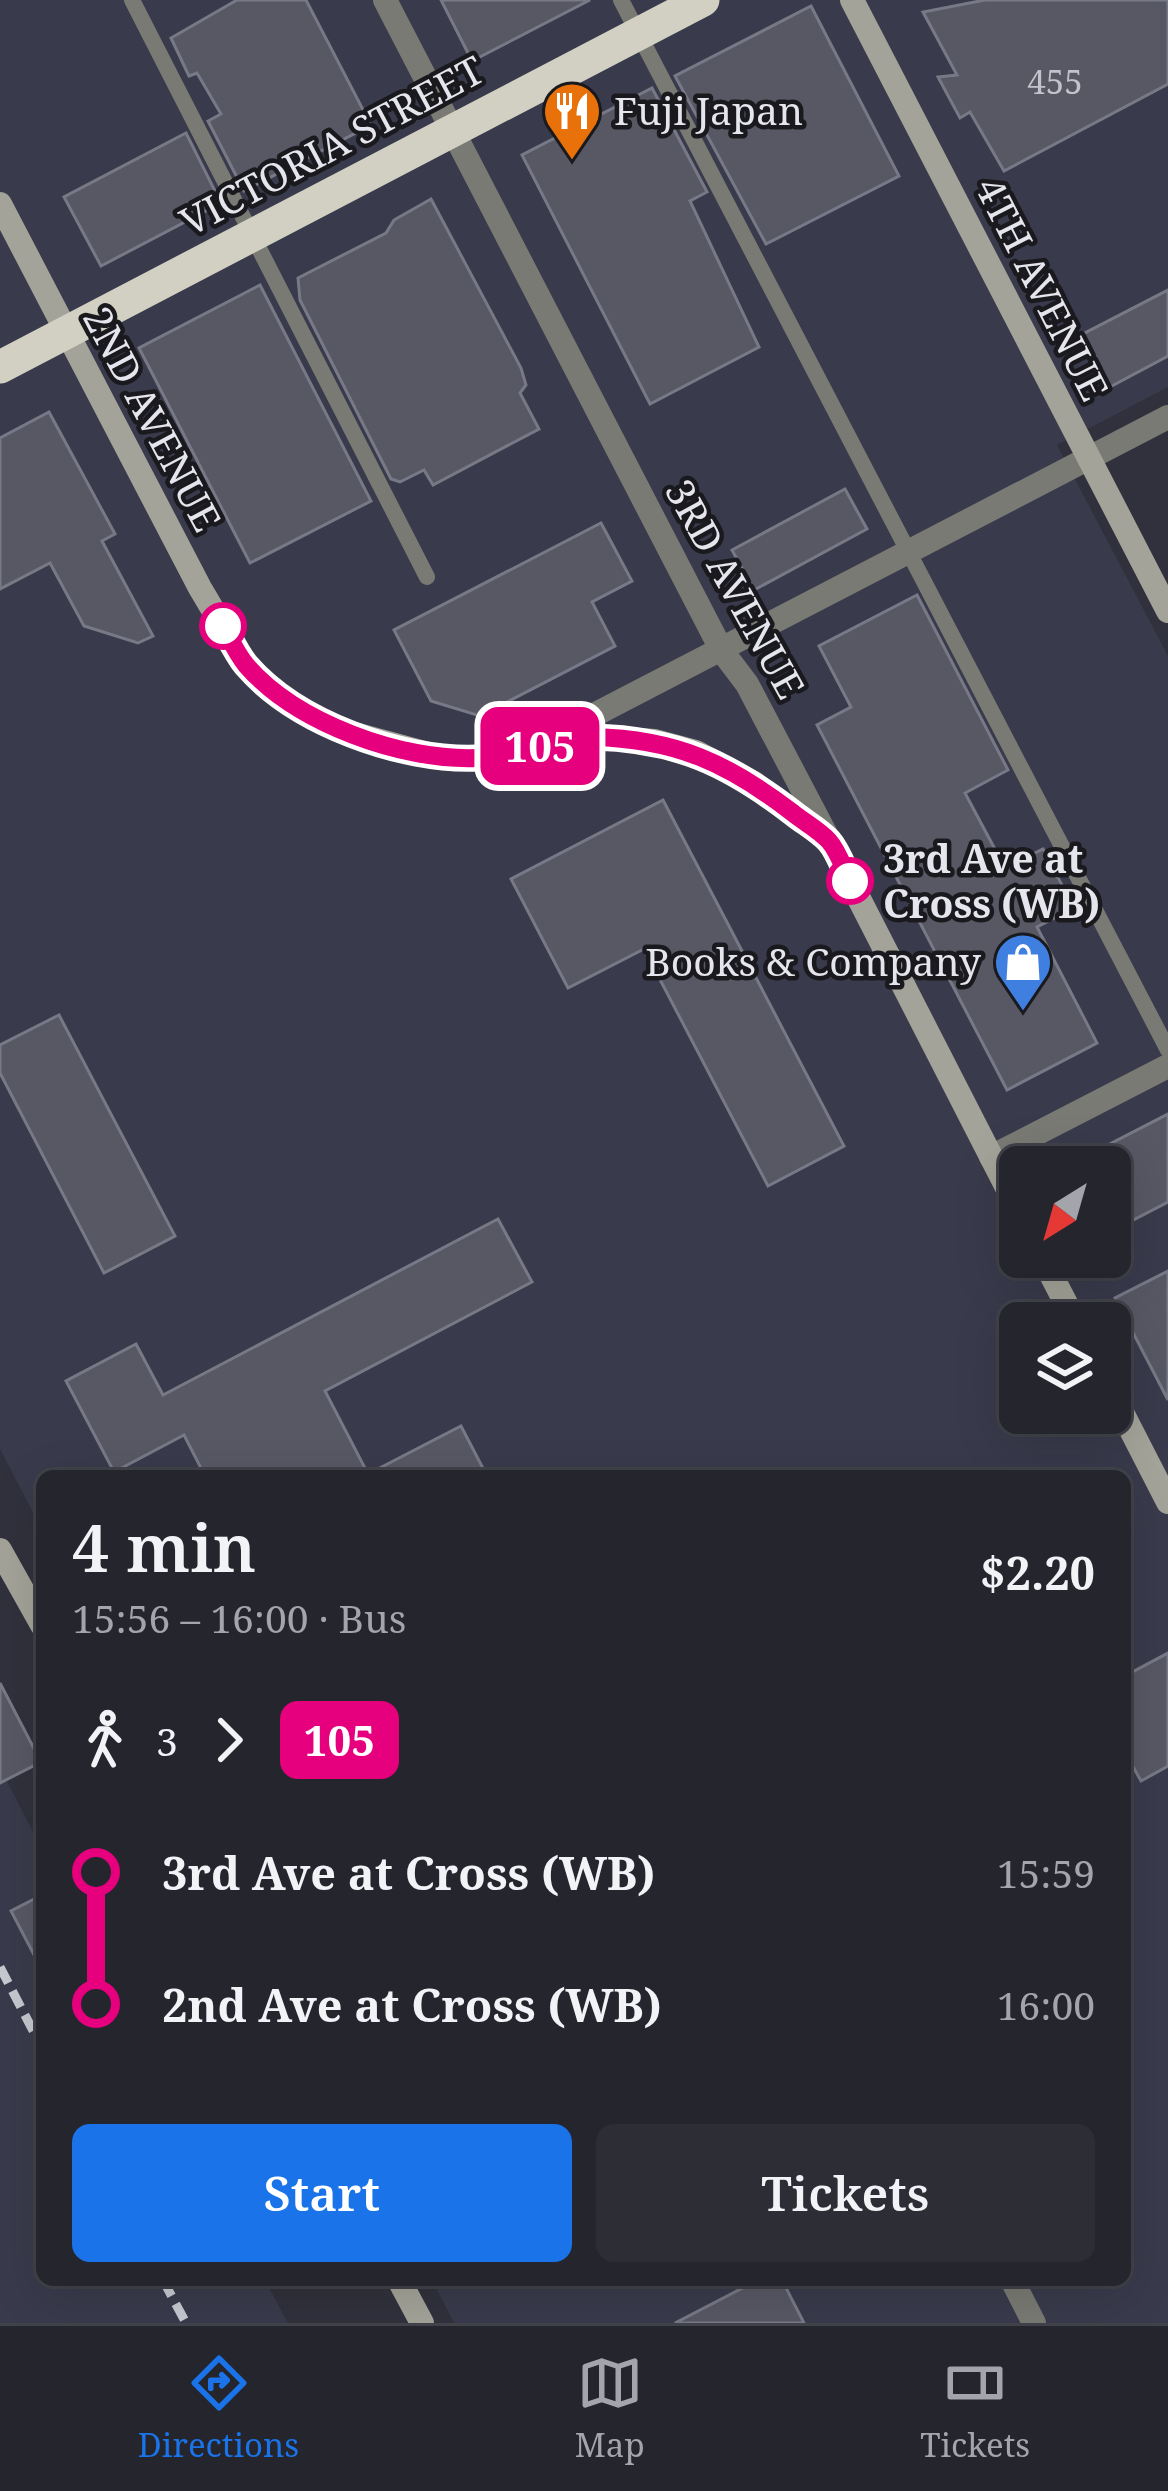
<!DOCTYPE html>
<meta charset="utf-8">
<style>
:root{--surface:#24252d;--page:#2c2d35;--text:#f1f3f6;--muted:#a3a5aa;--line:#414249;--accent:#1a73e8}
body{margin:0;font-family:"Noto Serif",serif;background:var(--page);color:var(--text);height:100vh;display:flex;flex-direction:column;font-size:45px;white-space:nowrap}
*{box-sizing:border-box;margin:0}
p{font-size:39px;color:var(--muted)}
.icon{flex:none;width:66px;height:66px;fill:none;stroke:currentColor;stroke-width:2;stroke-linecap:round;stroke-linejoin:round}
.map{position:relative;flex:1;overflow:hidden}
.panel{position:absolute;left:36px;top:1470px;width:1095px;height:816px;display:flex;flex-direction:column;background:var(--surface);border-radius:18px;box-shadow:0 12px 48px #0002,0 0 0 3px var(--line)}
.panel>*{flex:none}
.badge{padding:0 24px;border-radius:18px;font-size:42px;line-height:78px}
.needle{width:78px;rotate:217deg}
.fabs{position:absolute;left:999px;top:1146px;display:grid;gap:24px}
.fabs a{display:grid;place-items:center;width:132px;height:132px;border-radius:18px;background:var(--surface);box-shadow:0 12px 48px #0002,0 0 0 3px var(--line);font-size:60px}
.map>.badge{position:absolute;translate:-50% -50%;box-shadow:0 0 0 6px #fff}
.legs{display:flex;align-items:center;gap:18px;height:132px;padding:0 36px;font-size:39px}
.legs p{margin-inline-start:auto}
.summary{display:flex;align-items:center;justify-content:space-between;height:204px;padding:0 36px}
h1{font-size:66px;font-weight:600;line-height:90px}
.button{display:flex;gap:24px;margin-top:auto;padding:24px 36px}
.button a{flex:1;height:138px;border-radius:18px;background:var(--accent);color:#fff;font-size:48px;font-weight:600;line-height:138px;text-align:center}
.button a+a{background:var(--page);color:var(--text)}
ul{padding:0 36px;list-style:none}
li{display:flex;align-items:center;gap:42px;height:132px;font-size:45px}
li i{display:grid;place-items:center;width:18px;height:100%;margin:0 15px;background:currentColor}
li i::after{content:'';width:30px;height:30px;margin:-15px;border:9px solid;border-radius:50%;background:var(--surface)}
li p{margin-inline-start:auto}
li:first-child i{background:linear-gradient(#0000 50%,currentColor 0)}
li:last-child i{background:linear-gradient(currentColor 50%,#0000 0)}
.tabs{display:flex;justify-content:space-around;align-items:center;height:168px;border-top:3px solid var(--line);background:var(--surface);font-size:33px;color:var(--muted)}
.tabs a{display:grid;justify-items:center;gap:6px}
.tabs .selected{color:var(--accent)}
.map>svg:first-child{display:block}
.built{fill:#393a4b;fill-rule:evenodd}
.building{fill:#575864;stroke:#787986;stroke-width:3}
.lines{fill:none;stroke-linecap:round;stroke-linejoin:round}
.service{stroke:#7a7a74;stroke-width:16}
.minor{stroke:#7a7a74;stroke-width:24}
.tertiary{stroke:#7a7a74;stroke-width:24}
.secondary{stroke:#a3a399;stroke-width:24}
.trunk{stroke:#d1d0c3;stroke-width:33}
.rail{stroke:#c8c9d0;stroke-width:9;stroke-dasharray:18 9;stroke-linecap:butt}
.line-1-casing{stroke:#fff;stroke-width:27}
.line-1{stroke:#e6007e;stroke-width:18}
.stop-1-dot{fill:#fff;stroke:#e6007e;stroke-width:6}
.labels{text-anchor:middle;stroke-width:9;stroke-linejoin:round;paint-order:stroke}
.number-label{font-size:33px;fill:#c2c2cb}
.poi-label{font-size:39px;fill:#e5e6ed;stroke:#19191e;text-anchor:start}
.street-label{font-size:39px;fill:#e5e6ed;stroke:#19191e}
.stop-label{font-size:39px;font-weight:bold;fill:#e5e6ed;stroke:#19191e;text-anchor:start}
</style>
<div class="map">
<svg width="1168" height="2323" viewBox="0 0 1168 2323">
<rect width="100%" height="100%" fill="#30313c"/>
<!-- built -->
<g class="built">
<path d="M0,0h1168v387l-111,58 111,211v1667h-714l-22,-43h693v-804h-1083v54l-42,-81zM1020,1167h90v90h-90zM1020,1323h90v90h-90z"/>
<path d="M0,1768l42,81v431h223l23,43h-288z"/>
</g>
<!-- building -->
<g class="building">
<path d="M237,0h69l65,125 -127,66 -36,-70 13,-7 -24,-41 -8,3 -18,-38z"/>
<path d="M441,0h149l-118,61z"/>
<path d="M985,0h183v84l-164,87 -34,-59 -10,6 -22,-41 19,-2 -34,-63z"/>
<path d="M811,6l88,170 -133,68 -91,-168z"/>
<path d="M652,88l55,104 -17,9 69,146 -109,57 -128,-249z"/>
<path d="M186,133l35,70 -120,63 -37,-69z"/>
<path d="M431,199l90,169 5,17 -6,8 19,36 -106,56 -9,-15 -24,12 -9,-3 -91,-179 -2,-22 88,-45 8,-13z"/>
<path d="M260,285l111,216 -121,62 -111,-215z"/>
<path d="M1168,290v66l-60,32 -27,-53z"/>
<path d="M49,412l66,122 -13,7 51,95 -15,7 -54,-17 -34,-63 -50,26v-151z"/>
<path d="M845,489l22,40 -113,61 -22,-40z"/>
<path d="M601,523l31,58 -40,21 23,44 -135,70 -49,-15 -37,-71z"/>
<path d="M917,595l91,175 -43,23 40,75 38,-19 31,59 -37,19 60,116 -90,47 -190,-365 34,-18 -32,-61z"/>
<path d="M663,800l181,346 -76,40 -124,-237 -76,39 -57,-109z"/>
<path d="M59,1015l116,221 -71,37 -104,-200v-28z"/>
<path d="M1168,1114v88l-58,30v-65h-45z"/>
<path d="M498,1219l34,63 -207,109 43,83 93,-48 26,50h-282l-21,-41 -70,37 -48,-91 70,-37 27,51z"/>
<path d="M1168,1271v129l-53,-102z"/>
<path d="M1168,1653v113l-27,15 -16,-29v-76z"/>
<path d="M0,1683l41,79 -41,21z"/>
<path d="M42,1895v75l-31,-59z"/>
<path d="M758,2280h24l22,43h-129z"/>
</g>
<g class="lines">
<!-- service -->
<g class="service">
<path d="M132,0l295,577"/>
<path d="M621,0l547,1050"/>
</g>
<!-- minor -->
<g class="minor">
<path d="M542,742l626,-325"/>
<path d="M991,1157l177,-91"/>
<path d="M1012,2280l22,43"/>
</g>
<!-- tertiary -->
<path class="tertiary" d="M385,0l337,651 25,33 83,158"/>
<!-- secondary -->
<g class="secondary">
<path d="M852,0l316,611"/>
<path d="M0,204l200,384 45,76 40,37 55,29 96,26 44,2 108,-21 67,4 41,11 58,31 76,59 190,371"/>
<path d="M1042,1257l34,66"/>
<path d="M1110,1389l58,113"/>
<path d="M0,1550l42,75"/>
<path d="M399,2280l23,43"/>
</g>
<!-- trunk -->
<path class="trunk" d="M0,367l703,-367"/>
<!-- rail -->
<g class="rail">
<path d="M0,1967l42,81"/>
<path d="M163,2280l23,43"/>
</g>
</g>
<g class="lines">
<!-- line-1 casing -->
<g class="line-1-casing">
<path id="line-1" d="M223,626c7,13 14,28 23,39 50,58 155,96 231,93 39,-2 77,-22 116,-21 83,2 135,26 200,76 11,9 26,17 36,28 9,10 15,28 21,40"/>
</g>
<!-- line-1 -->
<use href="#line-1" class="line-1"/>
</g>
<!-- icons -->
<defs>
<g id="restaurant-pin" transform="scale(3)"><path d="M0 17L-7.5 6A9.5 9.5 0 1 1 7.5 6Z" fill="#e8710a" stroke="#19191e"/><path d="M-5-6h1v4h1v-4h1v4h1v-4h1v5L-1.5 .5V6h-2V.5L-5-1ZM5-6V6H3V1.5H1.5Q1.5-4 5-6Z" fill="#fff"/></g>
<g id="shop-pin" transform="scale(3)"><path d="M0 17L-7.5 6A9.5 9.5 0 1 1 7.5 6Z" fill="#3f7fe0" stroke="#19191e"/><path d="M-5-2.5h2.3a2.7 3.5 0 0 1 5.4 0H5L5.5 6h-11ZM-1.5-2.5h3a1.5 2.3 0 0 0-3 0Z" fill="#fff"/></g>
</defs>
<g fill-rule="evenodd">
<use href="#restaurant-pin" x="572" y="111"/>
<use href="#shop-pin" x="1023" y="962"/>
</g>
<!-- markers -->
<g class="stop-1-dot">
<circle cx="223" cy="626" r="21"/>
<circle cx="850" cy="881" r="21"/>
</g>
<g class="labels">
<!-- number labels -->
<g class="number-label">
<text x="1055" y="94">455</text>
</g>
<!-- poi labels -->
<g class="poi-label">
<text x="614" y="125">Fuji Japan</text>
<text x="981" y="976" text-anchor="end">Books &amp; Company</text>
</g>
<!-- street labels -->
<g class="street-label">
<text transform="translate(332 146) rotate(-28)" y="14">VICTORIA STREET</text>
<text transform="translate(1042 289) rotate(63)" y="14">4TH AVENUE</text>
<text transform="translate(152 419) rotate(62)" y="14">2ND AVENUE</text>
<text transform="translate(735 589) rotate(61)" y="14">3RD AVENUE</text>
</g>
<!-- stop labels -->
<g class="stop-label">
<text x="883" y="873">3rd Ave at<tspan x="883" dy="45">Cross (WB)</tspan></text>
</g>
</g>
</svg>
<div class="fabs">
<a><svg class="needle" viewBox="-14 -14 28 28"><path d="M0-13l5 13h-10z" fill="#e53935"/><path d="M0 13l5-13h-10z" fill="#a3a5aa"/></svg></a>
<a><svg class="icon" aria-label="layers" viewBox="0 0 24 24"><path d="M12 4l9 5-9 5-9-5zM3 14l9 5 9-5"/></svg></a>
</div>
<b class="badge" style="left:540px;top:746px;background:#e6007e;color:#fff">105</b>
<section class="panel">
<div class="summary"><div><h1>4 min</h1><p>15:56 – 16:00 · Bus</p></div><b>$2.20</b></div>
<div class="legs"><svg class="icon" aria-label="walk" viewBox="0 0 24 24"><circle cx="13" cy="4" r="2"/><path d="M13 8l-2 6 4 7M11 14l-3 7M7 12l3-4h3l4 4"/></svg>3<svg class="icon" aria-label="forward" viewBox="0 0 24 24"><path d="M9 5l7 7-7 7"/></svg><b class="badge" style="background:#e6007e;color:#fff">105</b></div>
<ul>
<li><i style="color:#e6007e"></i><b>3rd Ave at Cross (WB)</b><p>15:59</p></li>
<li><i style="color:#e6007e"></i><b>2nd Ave at Cross (WB)</b><p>16:00</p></li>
</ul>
<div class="button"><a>Start</a><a>Tickets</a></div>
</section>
</div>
<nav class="tabs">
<a class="selected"><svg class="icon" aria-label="directions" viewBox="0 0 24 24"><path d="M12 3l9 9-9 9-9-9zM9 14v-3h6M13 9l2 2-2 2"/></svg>Directions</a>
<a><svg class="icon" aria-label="map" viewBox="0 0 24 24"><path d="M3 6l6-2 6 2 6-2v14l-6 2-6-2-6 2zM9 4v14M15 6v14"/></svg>Map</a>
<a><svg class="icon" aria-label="tickets" viewBox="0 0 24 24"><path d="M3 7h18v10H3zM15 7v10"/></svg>Tickets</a>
</nav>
